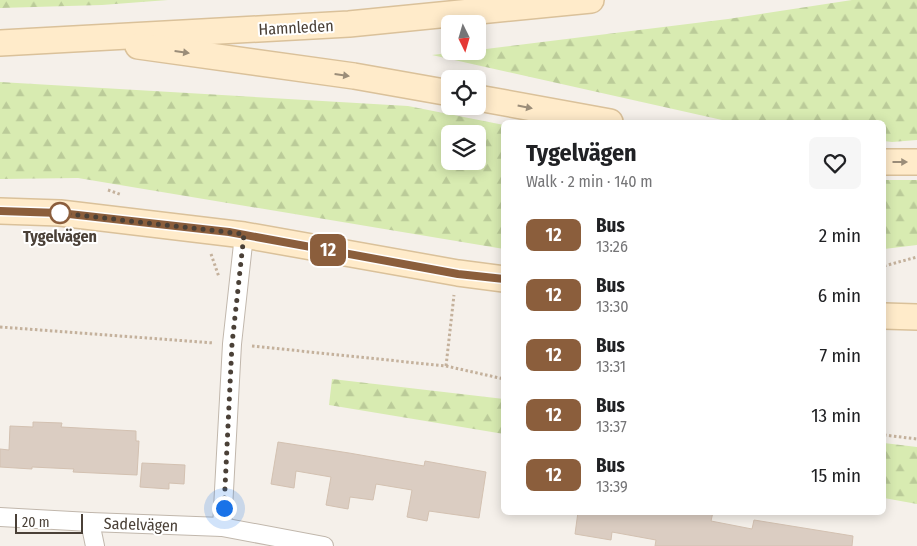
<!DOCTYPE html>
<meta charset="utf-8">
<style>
:root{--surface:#fff;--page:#f6f6f6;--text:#202124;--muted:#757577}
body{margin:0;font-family:"Fira Sans Condensed",sans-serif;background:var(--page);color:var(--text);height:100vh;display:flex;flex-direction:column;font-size:19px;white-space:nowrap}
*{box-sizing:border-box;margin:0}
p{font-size:16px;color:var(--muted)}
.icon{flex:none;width:28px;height:28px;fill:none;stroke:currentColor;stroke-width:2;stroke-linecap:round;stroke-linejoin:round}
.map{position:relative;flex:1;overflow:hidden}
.drawer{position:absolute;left:501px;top:120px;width:385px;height:395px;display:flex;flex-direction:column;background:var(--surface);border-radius:8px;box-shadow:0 2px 12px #0003}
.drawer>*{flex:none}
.badge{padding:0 10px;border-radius:8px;font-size:18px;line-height:32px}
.needle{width:32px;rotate:175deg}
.buttons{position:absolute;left:441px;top:15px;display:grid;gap:10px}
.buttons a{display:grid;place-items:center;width:45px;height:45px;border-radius:8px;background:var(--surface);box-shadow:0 2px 12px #0003;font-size:25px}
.scale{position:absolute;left:15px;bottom:12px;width:68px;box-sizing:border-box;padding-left:5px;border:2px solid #4a4037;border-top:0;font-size:14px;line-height:18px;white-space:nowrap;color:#4a4037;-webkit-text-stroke:4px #fff;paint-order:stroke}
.you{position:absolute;width:25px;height:25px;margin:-12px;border:4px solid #fff;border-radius:50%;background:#1a73e8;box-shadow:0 0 0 8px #1a73e833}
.map>.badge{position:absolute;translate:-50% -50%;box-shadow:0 0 0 2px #fff}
.round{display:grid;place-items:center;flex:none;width:52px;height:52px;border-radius:8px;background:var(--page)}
.head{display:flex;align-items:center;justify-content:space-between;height:85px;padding:0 25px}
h1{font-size:24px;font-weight:700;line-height:38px}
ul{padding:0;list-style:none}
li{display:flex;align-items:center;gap:15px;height:60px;padding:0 25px}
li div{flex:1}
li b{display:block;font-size:19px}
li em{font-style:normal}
li .badge{min-width:55px;font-weight:700;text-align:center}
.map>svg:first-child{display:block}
.forest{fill:url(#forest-firs);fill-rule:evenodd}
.building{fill:#dbcdc2;stroke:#d3c1b1}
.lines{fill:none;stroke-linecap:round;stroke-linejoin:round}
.street-casing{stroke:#c1b7ac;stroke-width:20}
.secondary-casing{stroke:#dac19a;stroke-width:28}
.path{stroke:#c4b19c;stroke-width:3;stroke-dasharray:2.5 2.5;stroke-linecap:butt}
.street{stroke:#fff;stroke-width:18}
.secondary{stroke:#ffebca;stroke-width:25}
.oneway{fill:#9b8d79}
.line-casing{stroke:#fff;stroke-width:11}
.line{stroke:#8b5e3c;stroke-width:8}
.walk{stroke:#4a4037;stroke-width:5;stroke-dasharray:0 9}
.stop-dot{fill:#fff;stroke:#8b5e3c;stroke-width:2.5}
.labels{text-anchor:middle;stroke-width:4;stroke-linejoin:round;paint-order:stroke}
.street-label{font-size:16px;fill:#4a4037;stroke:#fff}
.stop-label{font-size:16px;font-weight:bold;fill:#4a4037;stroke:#fff}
</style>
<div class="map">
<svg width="917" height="546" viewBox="0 0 917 546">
<defs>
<pattern id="forest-firs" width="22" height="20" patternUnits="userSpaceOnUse" patternTransform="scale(1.25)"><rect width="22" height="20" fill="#d8ebb1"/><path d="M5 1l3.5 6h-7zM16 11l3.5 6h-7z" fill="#bbcb99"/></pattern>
</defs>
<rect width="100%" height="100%" fill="#f5f0ea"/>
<!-- forest -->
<g class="forest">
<path d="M0,0h168l-66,5 -102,3z"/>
<path d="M852,0h65v140l-25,2 -8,-1v-19h-153l-299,-67 32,-4h14v-1l250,-31z"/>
<path d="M0,82l408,24 96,19v124l-426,-71 -78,1zM450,134h28v27h-28z"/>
<path d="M884,180h33v65l-33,4z"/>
<path d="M332,379l172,20v35l-175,-29z"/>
<path d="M884,443l33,4v57l-33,-6z"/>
</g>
<!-- building -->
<g class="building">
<path d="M33,422l29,1 -1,4 75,4v10h3l-2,34 -64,-3 1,-3 -42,-2v2l-32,-2v-18l9,1 1,-24 23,1z"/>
<path d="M278,442l71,11 75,13 1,-5 61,11 -7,46 -50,-7 -2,10 -20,-4 5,-27 -36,-6 -3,16 -23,-3 -2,12 -22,-4 5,-28 -35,-6 -2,17 -23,-4z"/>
<path d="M142,463l43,2 -1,19 -15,-1v6l-29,-2z"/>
<path d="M578,512h135l-2,9 41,8 2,-9 99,16 -1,10h-197l1,-6 -44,-8 -1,8 -36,-6z"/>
</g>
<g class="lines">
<!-- street casing -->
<g class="street-casing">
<g id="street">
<path d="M0,517l90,5 132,5 102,19"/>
<path d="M90,522l5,24"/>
<path d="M222,527l10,-183 12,-109"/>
</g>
</g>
<!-- secondary casing -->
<g class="secondary-casing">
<g id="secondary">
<path d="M0,43l349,-19 242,-24"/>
<path d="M138,46l216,30 96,17"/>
<path d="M478,98l132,24"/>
<path d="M884,162h33"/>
<path d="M0,211l60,2 184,22 214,38 46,6"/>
<path d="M884,316l33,1"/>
</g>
</g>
<!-- path -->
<g class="path">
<path d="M108,190l14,5"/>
<path d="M211,254l8,23"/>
<path d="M884,266l33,-9"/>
<path d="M0,327l214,16"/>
<path d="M252,346l194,20 58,13"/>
<path d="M446,366l8,-71"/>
<path d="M884,435l33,4"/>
</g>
<!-- street -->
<use href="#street" class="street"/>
<!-- secondary -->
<use href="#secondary" class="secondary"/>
</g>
<!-- one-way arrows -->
<defs><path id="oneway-solid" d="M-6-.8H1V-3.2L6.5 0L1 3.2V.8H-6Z" transform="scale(1.25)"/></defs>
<g class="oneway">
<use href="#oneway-solid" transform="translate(182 52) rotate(8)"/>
<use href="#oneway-solid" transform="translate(342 75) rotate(8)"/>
<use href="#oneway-solid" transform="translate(525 107) rotate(11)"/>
<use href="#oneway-solid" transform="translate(900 162)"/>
</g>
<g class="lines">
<!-- line casing -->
<g class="line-casing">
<path id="line" d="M0,211l60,2 169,19 229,42 46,5"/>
</g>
<!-- line -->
<use href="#line" class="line"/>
<!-- walk -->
<path class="walk" d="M60,213l184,21 -12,110 -8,164"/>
</g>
<!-- markers -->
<circle class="stop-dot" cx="60" cy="213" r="10"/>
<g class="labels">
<!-- street labels -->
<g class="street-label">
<text transform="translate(296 27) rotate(-3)" y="6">Hamnleden</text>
<text transform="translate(141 524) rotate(2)" y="6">Sadelvägen</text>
</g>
<!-- stop labels -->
<g class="stop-label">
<text x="60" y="242">Tygelvägen</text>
</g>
</g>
</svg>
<div class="buttons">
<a><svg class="needle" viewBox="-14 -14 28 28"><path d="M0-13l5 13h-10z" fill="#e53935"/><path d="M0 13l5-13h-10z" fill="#757577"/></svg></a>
<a><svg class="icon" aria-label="locate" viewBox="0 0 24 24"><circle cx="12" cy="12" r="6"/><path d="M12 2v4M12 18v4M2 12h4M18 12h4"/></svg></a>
<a><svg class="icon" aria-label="layers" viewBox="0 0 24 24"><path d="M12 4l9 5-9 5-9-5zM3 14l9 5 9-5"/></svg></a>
</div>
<div class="scale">20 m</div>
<div class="you" style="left:224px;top:508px"></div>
<b class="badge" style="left:328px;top:250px;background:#8b5e3c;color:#fff">12</b>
<section class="drawer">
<div class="head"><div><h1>Tygelvägen</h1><p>Walk · 2 min · 140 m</p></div><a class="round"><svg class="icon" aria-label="heart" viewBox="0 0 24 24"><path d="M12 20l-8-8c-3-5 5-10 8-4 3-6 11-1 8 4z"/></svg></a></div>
<ul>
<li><span class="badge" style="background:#8b5e3c;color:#fff">12</span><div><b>Bus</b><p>13:26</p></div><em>2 min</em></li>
<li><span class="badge" style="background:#8b5e3c;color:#fff">12</span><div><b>Bus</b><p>13:30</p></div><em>6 min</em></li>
<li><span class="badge" style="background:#8b5e3c;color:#fff">12</span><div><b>Bus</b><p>13:31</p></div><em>7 min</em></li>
<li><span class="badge" style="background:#8b5e3c;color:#fff">12</span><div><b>Bus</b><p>13:37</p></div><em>13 min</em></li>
<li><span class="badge" style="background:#8b5e3c;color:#fff">12</span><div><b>Bus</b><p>13:39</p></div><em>15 min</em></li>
</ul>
</section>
</div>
